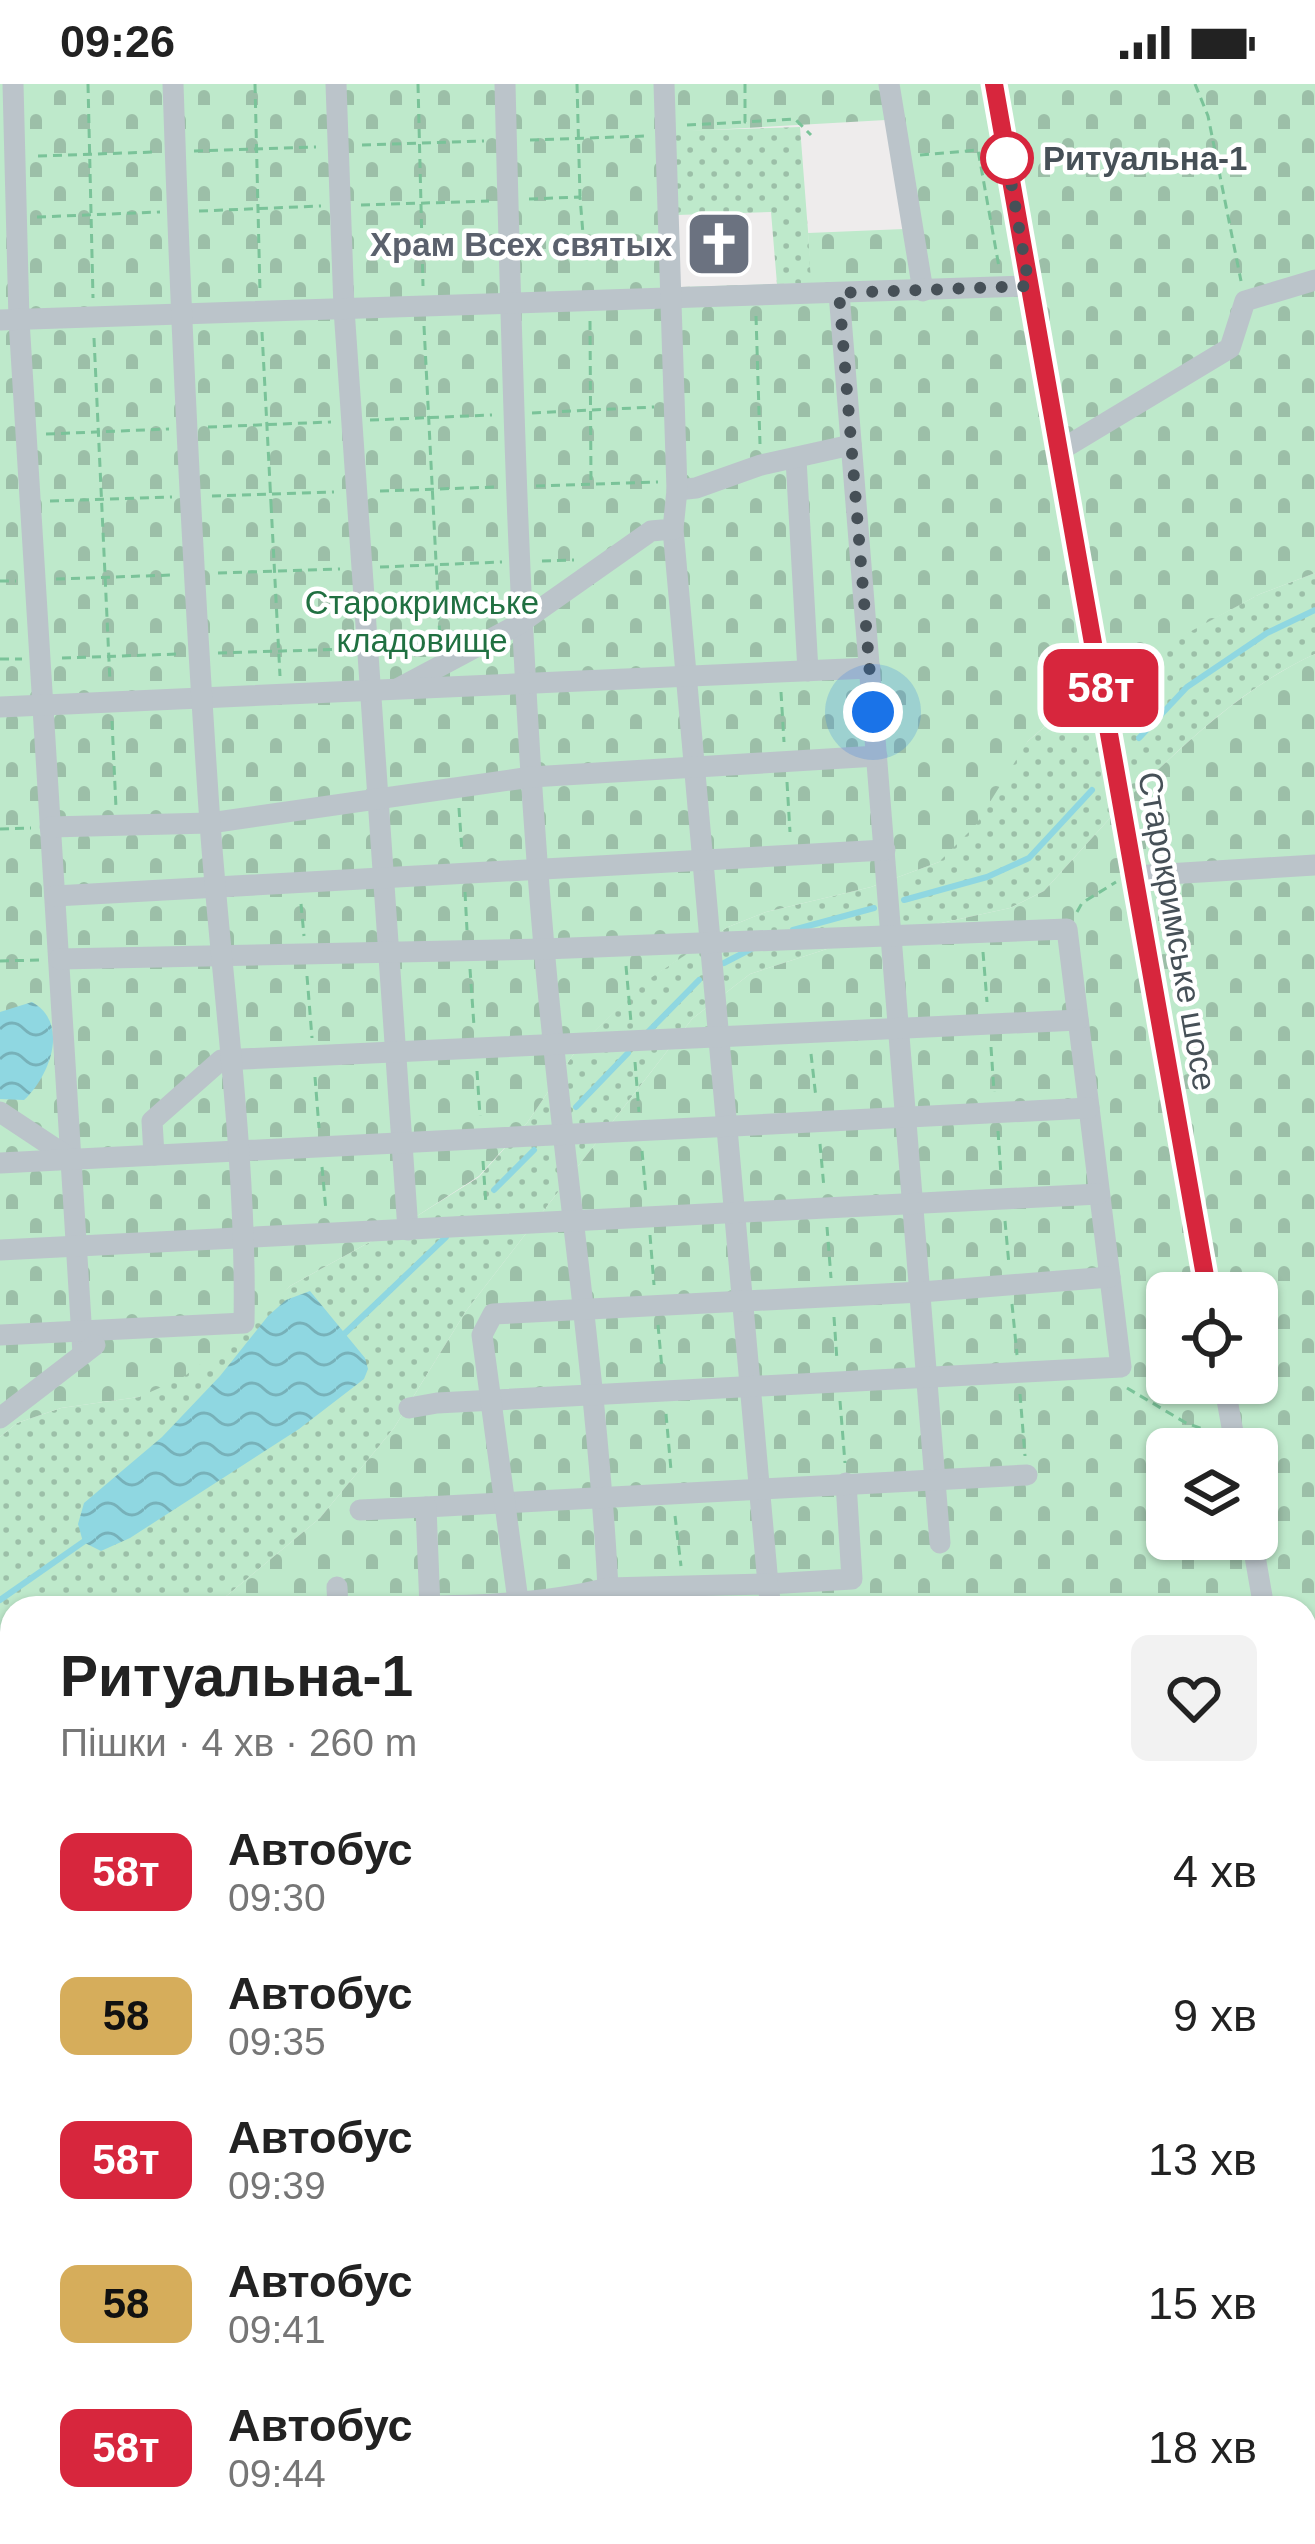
<!DOCTYPE html>
<html lang="uk">
<meta charset="utf-8">
<style>
:root{--surface:#fff;--page:#f2f2f2;--text:#222;--muted:#767676}
body{margin:0;font-family:Helvetica,sans-serif;background:var(--page);color:var(--text);height:100vh;display:flex;flex-direction:column;font-size:45px;white-space:nowrap}
*{box-sizing:border-box;margin:0}
p{font-size:39px;color:var(--muted)}
.icon{flex:none;width:66px;height:66px;fill:none;stroke:currentColor;stroke-width:2;stroke-linecap:round;stroke-linejoin:round}
.map{position:relative;flex:1;overflow:hidden}
.drawer{position:absolute;left:0px;top:1512px;width:1317px;height:948px;display:flex;flex-direction:column;background:var(--surface);border-radius:36px 36px 0 0;box-shadow:0 3px 9px #0004}
.drawer>*{flex:none}
.badge{padding:0 24px;border-radius:18px;font-size:42px;line-height:78px}
.buttons{position:absolute;left:1146px;top:1188px;display:grid;gap:24px}
.buttons a{display:grid;place-items:center;width:132px;height:132px;border-radius:18px;background:var(--surface);box-shadow:0 3px 9px #0004;font-size:60px}
.you{position:absolute;width:60px;height:60px;margin:-30px;border:9px solid #fff;border-radius:50%;background:#1a73e8;box-shadow:0 0 0 18px #1a73e833}
.map>.badge{position:absolute;translate:-50% -50%;box-shadow:0 0 0 6px #fff}
.round{display:grid;place-items:center;flex:none;width:126px;height:126px;border-radius:18px;background:var(--page)}
.head{display:flex;align-items:center;justify-content:space-between;height:204px;padding:0 60px}
h1{font-size:57px;font-weight:700;line-height:90px}
ul{padding:0;list-style:none}
li{display:flex;align-items:center;gap:36px;height:144px;padding:0 60px}
li div{flex:1}
li b{display:block;font-size:45px}
li em{font-style:normal}
li .badge{min-width:132px;font-weight:700;text-align:center}
.status{display:flex;justify-content:space-between;align-items:center;height:84px;padding:0 60px;background:var(--surface);direction:ltr}
.status svg{height:33px;fill:currentColor}
.map>svg:first-child{display:block}
.grass{fill:url(#grass-dots)}
.cemetery{fill:url(#cemetery-stones);fill-rule:evenodd}
.water{fill:url(#water-waves)}
.lines{fill:none;stroke-linecap:round;stroke-linejoin:round}
.stream{stroke:#8fd7e1;stroke-width:6}
.building{fill:#c7c9ce;stroke:#d0d3d7;stroke-width:3}
.path{stroke:#7ac399;stroke-width:3;stroke-dasharray:9 6;stroke-linecap:butt}
.minor{stroke:#bbc4ca;stroke-width:21}
.path-bridge{stroke:#7ac399;stroke-width:3;stroke-dasharray:9 6;stroke-linecap:butt}
.line-casing{stroke:#fff;stroke-width:27}
.line{stroke:#d7263d;stroke-width:18}
.walk{stroke:#465057;stroke-width:12;stroke-dasharray:0 21.6}
.stop-dot{fill:#fff;stroke:#d7263d;stroke-width:6}
.labels{text-anchor:middle;stroke-width:9;stroke-linejoin:round;paint-order:stroke}
.stop-label{font-size:33px;font-weight:bold;fill:#465057;stroke:#fff;text-anchor:start}
.worship-label{font-size:33px;font-weight:bold;fill:#5b616d;stroke:#fff;text-anchor:end}
.park-label{font-size:33px;fill:#207041;stroke:#fff}
.street-label{font-size:33px;fill:#465057;stroke:#fff}
</style>
<div class="status"><b>09:26</b><svg viewBox="0 0 49 12"><path d="M0 12V9h3v3zM5 12V6h3v6zM10 12V3h3v9zM15 12V0h3v12zM26 1h20v11H26zM47 4h2v5h-2z"/></svg></div>
<div class="map">
<svg width="1315" height="2460" viewBox="0 0 1315 2460">
<defs>
<pattern id="grass-dots" width="8" height="8" patternUnits="userSpaceOnUse" patternTransform="scale(3)"><rect width="8" height="8" fill="#bee9cb"/><path d="M2 2h.1M6 6h.1" fill="none" stroke="#9cbfa8" stroke-width="1.8" stroke-linecap="round"/></pattern>
<pattern id="cemetery-stones" width="16" height="16" patternUnits="userSpaceOnUse" patternTransform="scale(3)"><rect width="16" height="16" fill="#bee9cb"/><path d="M2 7V4a2 2 0 0 1 4 0v3zM10 15v-3a2 2 0 0 1 4 0v3z" fill="#9cbfa8"/></pattern>
<pattern id="water-waves" width="16" height="10" patternUnits="userSpaceOnUse" patternTransform="scale(3)"><rect width="16" height="10" fill="#8fd7e1"/><path d="M0 5q4-4 8 0t8 0" fill="none" stroke="#77b1b9"/></pattern>
</defs>
<rect width="100%" height="100%" fill="#eeecec"/>
<!-- grass -->
<g class="grass">
<path d="M800,43l12,156 -35,1 -6,-72 -94,3 -3,-84z"/>
<path d="M1315,489v81c-74,34 -134,93 -191,149l-23,-125 159,-84z"/>
<path d="M1098,597l22,126 -76,84 -34,17 -174,38 -86,28 -58,45 -226,292 -72,117 -74,90 -108,90h-200v165l-12,8v-344l17,-14 44,-15 78,-11 115,-80 36,-31 127,-70 62,-39 48,-54 52,-77 69,-67 80,-52 38,-15 105,-25 68,-25 89,-121z"/>
</g>
<!-- cemetery -->
<g class="cemetery">
<path d="M0,0h1315v489l-55,21 -158,85 22,123c58,-55 117,-114 191,-148v1795l-10,2v-843h-1093l108,-90 74,-90 72,-117 226,-292 58,-45 86,-28 174,-38 34,-17 76,-84 -24,-125 -68,59 -53,85 -36,36 -68,25 -105,25 -38,15 -79,52 -70,67 -52,77 -48,53 -62,40 -127,70 -53,51 -55,41 -43,19 -78,11 -44,15 -17,14zM886,36l18,109 -96,4 3,50 -131,4 -6,-155zM1167,1209h90v90h-90zM1167,1365h90v90h-90z"/>
<path d="M12,1689v759h713l-86,12h-639v-763z"/>
</g>
<!-- water -->
<g class="water">
<path d="M32,918c38,21 18,74 -8,98l-24,-1v-87z"/>
<path d="M310,1207l55,67 3,11 -4,10 -65,50 -169,109 -29,13 -18,-9 -5,-18 6,-21 78,-66 58,-61 48,-60 18,-16z"/>
</g>
<g class="lines">
<!-- stream -->
<g class="stream">
<path d="M1139,654l48,-51 80,-54 48,-23"/>
<path d="M904,816l83,-23 42,-19 63,-68"/>
<path d="M793,846l81,-22"/>
<path d="M724,879l29,-15"/>
<path d="M648,948l51,-52"/>
<path d="M576,1023l52,-54"/>
<path d="M494,1106l40,-40"/>
<path d="M340,1254l106,-101"/>
<path d="M0,1516l86,-60"/>
</g>
</g>
<!-- building -->
<path class="building" d="M713,136h11l5,13h8l5,5v10l-13,5 -4,14h-11l-4,-13 -14,-5v-10l13,-5z"/>
<g class="lines">
<!-- path -->
<g class="path">
<path d="M88,0l5,214"/>
<path d="M255,0l5,208"/>
<path d="M418,0l5,202"/>
<path d="M577,0l3,112"/>
<path d="M745,0v38l50,-3 16,16"/>
<path d="M1195,0l13,32 33,165"/>
<path d="M687,41l57,-3"/>
<path d="M530,56l116,-4"/>
<path d="M362,61l122,-4"/>
<path d="M194,67l122,-4"/>
<path d="M920,71l58,-5 21,117"/>
<path d="M38,72l116,-4"/>
<path d="M529,115l51,-2 3,37"/>
<path d="M361,121l128,-4"/>
<path d="M199,127l122,-5"/>
<path d="M37,133l123,-5"/>
<path d="M756,232l4,128"/>
<path d="M590,237l1,163"/>
<path d="M424,242l16,314"/>
<path d="M262,248l8,152"/>
<path d="M94,254l16,344"/>
<path d="M532,329l122,-6"/>
<path d="M370,336l122,-5"/>
<path d="M208,343l123,-5"/>
<path d="M46,350l123,-5"/>
<path d="M536,402l122,-4"/>
<path d="M380,407l116,-4"/>
<path d="M212,412l122,-4"/>
<path d="M50,417l122,-4"/>
<path d="M271,420l9,172"/>
<path d="M542,477l32,-1"/>
<path d="M380,483l122,-5"/>
<path d="M218,489l122,-4"/>
<path d="M56,495l116,-4"/>
<path d="M0,497h16"/>
<path d="M218,569l128,-4"/>
<path d="M62,574l116,-4"/>
<path d="M0,575h22"/>
<path d="M781,608l3,50"/>
<path d="M112,637l4,87"/>
<path d="M787,698l3,50"/>
<path d="M459,724l3,44"/>
<path d="M0,745l31,-1"/>
<path d="M465,808l2,38"/>
<path d="M301,820l3,32"/>
<path d="M1077,828l5,-9 34,-21"/>
<path d="M983,868l4,50"/>
<path d="M0,877l39,-1"/>
<path d="M626,882l5,56"/>
<path d="M470,885l4,57"/>
<path d="M307,892l5,62"/>
<path d="M991,963l3,45"/>
<path d="M811,970l5,44"/>
<path d="M635,978l4,50"/>
<path d="M477,987l3,45"/>
<path d="M315,993l4,51"/>
<path d="M998,1047l3,44"/>
<path d="M820,1060l4,44"/>
<path d="M642,1067l4,44"/>
<path d="M483,1077l3,44"/>
<path d="M322,1083l4,44"/>
<path d="M1005,1137l4,44"/>
<path d="M827,1143l4,51"/>
<path d="M650,1151l4,50"/>
<path d="M1012,1220l5,51"/>
<path d="M834,1233l3,44"/>
<path d="M658,1241l4,44"/>
<path d="M1127,1304l59,35 28,10"/>
<path d="M1020,1310l5,62"/>
<path d="M840,1317l5,62"/>
<path d="M666,1330l5,56"/>
<path d="M675,1432l6,50"/>
</g>
<!-- minor -->
<g class="minor">
<path d="M13,0l6,236 64,1034"/>
<path d="M336,0l8,225 64,921"/>
<path d="M505,0c7,288 14,576 39,863 19,221 55,440 65,661"/>
<path d="M889,0l34,207"/>
<path d="M994,0l214,1209"/>
<path d="M839,209l101,1250"/>
<path d="M0,236l1029,-34"/>
<path d="M1059,367l171,-103 15,-47 70,-21"/>
<path d="M796,375l12,212"/>
<path d="M677,406l19,-2 65,-23 90,-20"/>
<path d="M673,445l95,1055 84,-5 -6,-96"/>
<path d="M399,604l120,-64 132,-93 22,-2 4,-39 -13,-406"/>
<path d="M0,623l870,-39"/>
<path d="M50,743l160,-4 321,-46 346,-21"/>
<path d="M1134,792l181,-11"/>
<path d="M55,812l830,-46"/>
<path d="M59,875l485,-10 523,-20 54,438 -684,36 -28,5"/>
<path d="M0,1028l71,47"/>
<path d="M154,1071l-2,-34 69,-61 857,-40"/>
<path d="M0,1079l1089,-55"/>
<path d="M0,1166l1099,-56"/>
<path d="M0,1251l244,-12c3,-167 -22,-334 -34,-500 -17,-246 -29,-493 -37,-739"/>
<path d="M1224,1299l12,66"/>
<path d="M0,1334l95,-73"/>
<path d="M426,1423l601,-32"/>
<path d="M360,1426l66,-3 4,101"/>
<path d="M1252,1455l12,69"/>
<path d="M337,1503l1,21"/>
<path d="M353,1524c83,-3 174,1 255,-20l160,-4 3,24"/>
<path d="M519,1524l-37,-273 11,-21 428,-22 189,-15"/>
<path d="M1305,1758l10,57"/>
</g>
<!-- path-bridge -->
<path class="path-bridge" d="M270,400l1,20"/>
</g>
<g class="lines">
<!-- line casing -->
<g class="line-casing">
<path id="line" d="M994,0l214,1209"/>
</g>
<!-- line -->
<use href="#line" class="line"/>
<!-- walk -->
<path class="walk" d="M873,628l-34,-419 190,-7 -22,-128"/>
</g>
<!-- icons -->
<defs>
<g id="church-square" transform="scale(3.45)"><rect x="-9" y="-9" width="18" height="18" rx="4" fill="#6b7280" stroke="#fff"/><path d="M-1.2-6h2.4v3.5h3.3v2.4h-3.3V6h-2.4V-.1h-3.3v-2.4h3.3Z" fill="#fff"/></g>
</defs>
<g fill-rule="evenodd">
<use href="#church-square" x="719" y="160"/>
</g>
<!-- markers -->
<circle class="stop-dot" cx="1007" cy="74" r="24"/>
<g class="labels">
<!-- stop labels -->
<g class="stop-label">
<text x="1043" y="86">Ритуальна-1</text>
</g>
<!-- worship labels -->
<g class="worship-label">
<text x="672" y="172">Храм Всех святых</text>
</g>
<!-- park labels -->
<g class="park-label">
<text x="422" y="530">Старокримське<tspan x="422" dy="38">кладовище</tspan></text>
</g>
<!-- street labels -->
<g class="street-label">
<text transform="translate(1178 847) rotate(80)" y="12">Старокримське шосе</text>
</g>
</g>
</svg>
<div class="buttons">
<a><svg class="icon" aria-label="locate" viewBox="0 0 24 24"><circle cx="12" cy="12" r="6"/><path d="M12 2v4M12 18v4M2 12h4M18 12h4"/></svg></a>
<a><svg class="icon" aria-label="layers" viewBox="0 0 24 24"><path d="M12 4l9 5-9 5-9-5zM3 14l9 5 9-5"/></svg></a>
</div>
<div class="you" style="left:873px;top:628px"></div>
<b class="badge" style="left:1101px;top:604px;background:#d7263d;color:#fff">58т</b>
<section class="drawer">
<div class="head"><div><h1>Ритуальна-1</h1><p>Пішки · 4 хв · 260 m</p></div><a class="round"><svg class="icon" aria-label="heart" viewBox="0 0 24 24"><path d="M12 20l-8-8c-3-5 5-10 8-4 3-6 11-1 8 4z"/></svg></a></div>
<ul>
<li><span class="badge" style="background:#d7263d;color:#fff">58т</span><div><b>Автобус</b><p>09:30</p></div><em>4 хв</em></li>
<li><span class="badge" style="background:#d6ad5b;color:#111">58</span><div><b>Автобус</b><p>09:35</p></div><em>9 хв</em></li>
<li><span class="badge" style="background:#d7263d;color:#fff">58т</span><div><b>Автобус</b><p>09:39</p></div><em>13 хв</em></li>
<li><span class="badge" style="background:#d6ad5b;color:#111">58</span><div><b>Автобус</b><p>09:41</p></div><em>15 хв</em></li>
<li><span class="badge" style="background:#d7263d;color:#fff">58т</span><div><b>Автобус</b><p>09:44</p></div><em>18 хв</em></li>
</ul>
</section>
</div>
